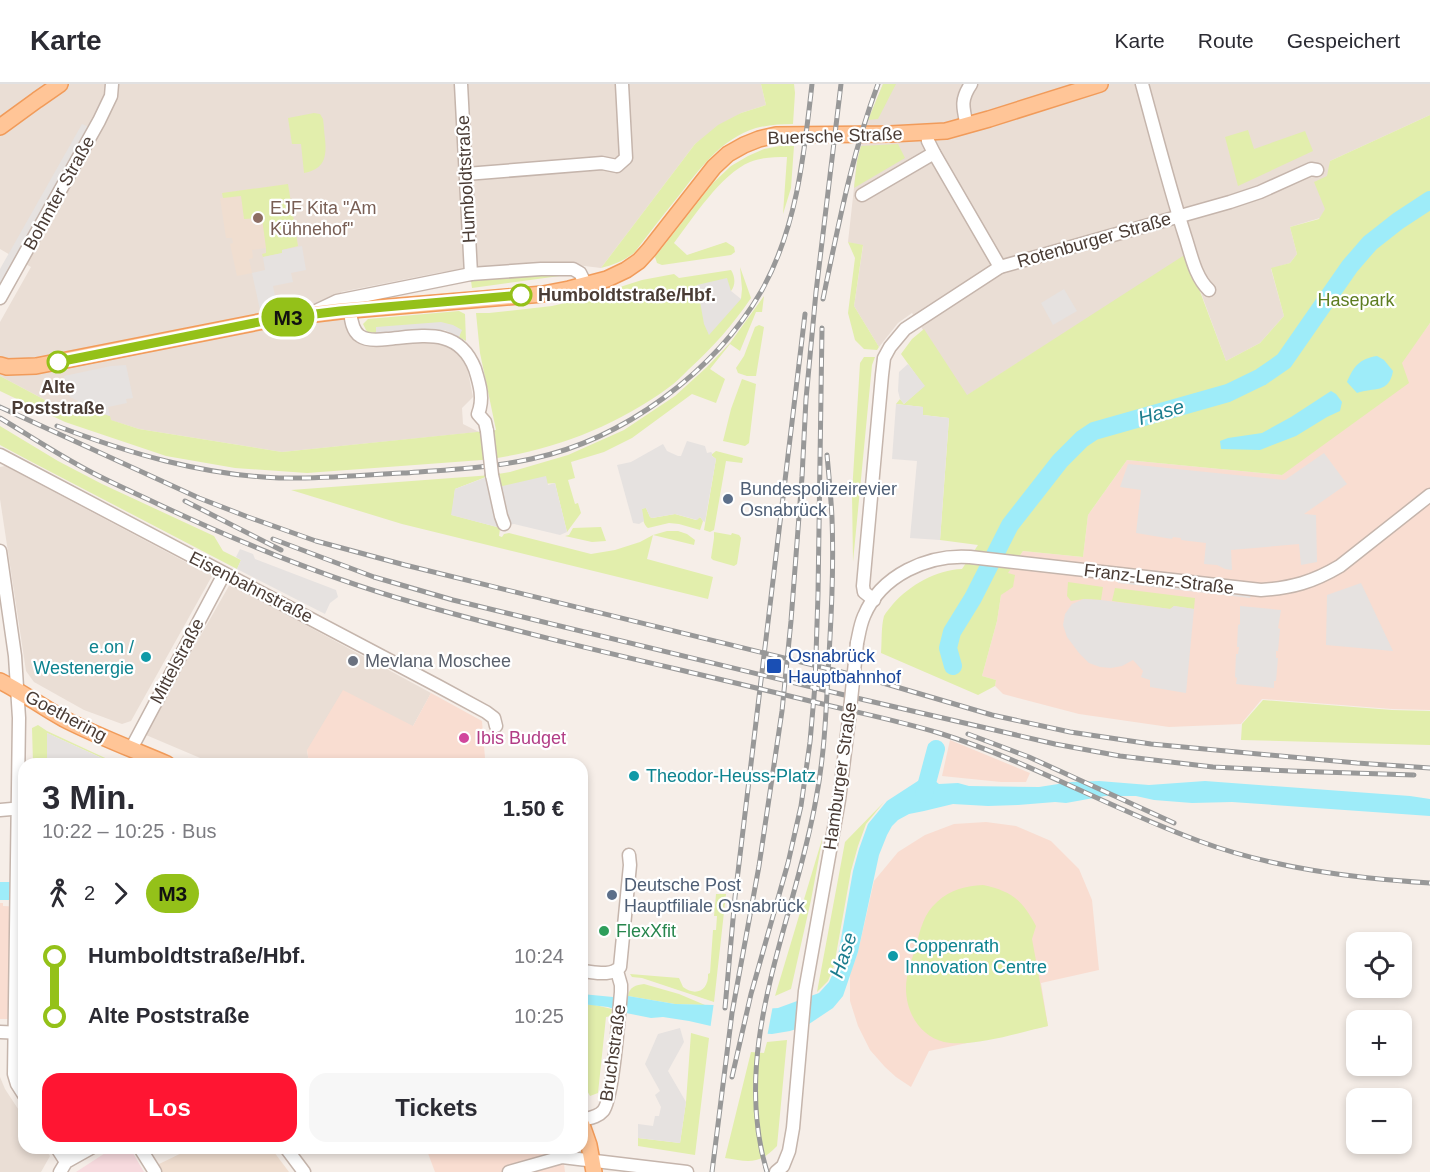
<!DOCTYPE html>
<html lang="de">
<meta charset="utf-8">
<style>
:root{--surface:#fff;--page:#f7f7f7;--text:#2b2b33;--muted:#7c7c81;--line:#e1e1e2;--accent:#ff1532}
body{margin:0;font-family:Arial,sans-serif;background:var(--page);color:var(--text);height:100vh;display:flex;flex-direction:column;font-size:22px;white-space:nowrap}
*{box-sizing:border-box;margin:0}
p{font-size:20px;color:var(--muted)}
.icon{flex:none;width:33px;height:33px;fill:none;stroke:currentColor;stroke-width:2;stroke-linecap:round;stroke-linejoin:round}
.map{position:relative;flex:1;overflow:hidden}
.details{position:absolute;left:18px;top:674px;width:570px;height:396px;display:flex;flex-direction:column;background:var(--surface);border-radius:18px;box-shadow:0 3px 9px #0003}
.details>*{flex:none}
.badge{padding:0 12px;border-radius:20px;font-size:21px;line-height:39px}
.buttons{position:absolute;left:1346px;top:848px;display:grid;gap:12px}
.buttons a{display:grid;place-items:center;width:66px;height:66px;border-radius:12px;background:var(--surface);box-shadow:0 3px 9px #0003;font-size:30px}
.map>.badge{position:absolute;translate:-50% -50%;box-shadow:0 0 0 3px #fff}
.legs{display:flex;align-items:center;gap:9px;height:66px;padding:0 24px;font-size:20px}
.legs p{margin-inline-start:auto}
.head{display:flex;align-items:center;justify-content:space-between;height:102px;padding:0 24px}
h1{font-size:33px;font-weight:700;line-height:45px}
.button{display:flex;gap:12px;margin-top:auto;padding:12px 24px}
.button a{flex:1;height:69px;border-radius:18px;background:var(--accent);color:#fff;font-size:24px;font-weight:700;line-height:69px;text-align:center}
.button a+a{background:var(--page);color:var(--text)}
ul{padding:0 24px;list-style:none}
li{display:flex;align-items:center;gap:21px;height:60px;font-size:22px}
li i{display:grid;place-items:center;width:9px;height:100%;margin:0 8px;background:currentColor}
li i::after{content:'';width:15px;height:15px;margin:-8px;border:4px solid;border-radius:50%;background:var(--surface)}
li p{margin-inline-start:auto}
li:first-child i{background:linear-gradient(#0000 50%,currentColor 0)}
li:last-child i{background:linear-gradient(currentColor 50%,#0000 0)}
header{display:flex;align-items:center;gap:36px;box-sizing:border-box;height:84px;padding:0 30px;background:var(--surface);border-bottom:2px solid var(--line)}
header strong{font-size:28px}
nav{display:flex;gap:33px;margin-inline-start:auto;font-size:21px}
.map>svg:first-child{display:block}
.residential{fill:#eaded5}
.commercial{fill:#f9ddd1}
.education{fill:#f0ded0}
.medical{fill:#f7dade}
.green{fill:#e2eeac}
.parking{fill:#e6e2e0}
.water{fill:#9eecf9}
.pier{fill:#f6eee8}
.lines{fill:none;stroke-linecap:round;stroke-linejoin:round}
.river{stroke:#9eecf9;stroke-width:18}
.minor-casing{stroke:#c5b5ac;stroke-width:15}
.major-casing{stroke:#f19b5a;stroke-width:18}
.minor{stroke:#fff;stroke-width:12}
.major{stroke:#ffc597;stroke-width:15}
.rail-casing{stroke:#989898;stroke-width:5}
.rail{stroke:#fff;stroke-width:3;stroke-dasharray:9;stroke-linecap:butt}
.minor-bridge-casing{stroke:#c5b5ac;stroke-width:15;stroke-linecap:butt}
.minor-bridge{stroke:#fff;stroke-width:12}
.line-1-casing{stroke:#fff;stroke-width:14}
.line-1{stroke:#94c119;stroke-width:9}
.education-dot{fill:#8d6e63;stroke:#fff;stroke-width:2}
.stop-1-dot{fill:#fff;stroke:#94c119;stroke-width:3}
.service-dot{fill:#5c6f8a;stroke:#fff;stroke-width:2}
.culture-dot{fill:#0f9aa8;stroke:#fff;stroke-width:2}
.worship-dot{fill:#6b7280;stroke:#fff;stroke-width:2}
.transit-dot{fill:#1a4fb4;stroke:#fff;stroke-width:2}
.hotel-dot{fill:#d1479c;stroke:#fff;stroke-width:2}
.leisure-dot{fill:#2e9e5b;stroke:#fff;stroke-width:2}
.labels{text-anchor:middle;stroke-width:4.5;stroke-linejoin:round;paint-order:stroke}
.street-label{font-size:18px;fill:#4a3c35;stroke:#fff}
.education-label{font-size:18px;fill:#785e54;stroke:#fff;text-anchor:start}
.stop-label{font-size:18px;font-weight:bold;fill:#4a3c35;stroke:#fff;text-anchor:start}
.park-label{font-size:18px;fill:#5d7d20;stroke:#fff}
.service-label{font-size:18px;fill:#4e5e75;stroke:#fff;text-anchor:start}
.culture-label{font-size:18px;fill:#0d838f;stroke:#fff;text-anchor:start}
.transit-label{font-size:18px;fill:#164399;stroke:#fff;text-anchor:start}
.worship-label{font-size:18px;fill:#5b616d;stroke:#fff;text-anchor:start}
.hotel-label{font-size:18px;fill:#b23c85;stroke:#fff;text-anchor:start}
.leisure-label{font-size:18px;fill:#27864d;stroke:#fff;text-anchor:start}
.water-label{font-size:20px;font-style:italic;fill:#1c7d8e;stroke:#fff}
</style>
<header>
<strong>Karte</strong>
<nav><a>Karte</a><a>Route</a><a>Gespeichert</a></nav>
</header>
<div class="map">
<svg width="1430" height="1088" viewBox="0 0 1430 1088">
<rect width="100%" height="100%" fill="#f6eee8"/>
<!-- residential -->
<g class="residential">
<path d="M0,0h761l5,21 -25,8 -46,31 -94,124 -25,-3h-37l-97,7 -101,20 6,36 10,13h73l13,2 11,6 8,7 5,11 6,30 -11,11 1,16 16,8 -197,20 -143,-23 -29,-9 -35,-4 -75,-40v-54l31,-55 -31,-18z"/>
<path d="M883,0h547v31l-100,46 -4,47 -6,10 -30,9 7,27 -7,9 -19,6 13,47 -24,27 -34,18 -39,-106 -221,141 -54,-83 -14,10 -19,24 -25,-41 9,-60 -15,-4 9,-81 11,-41z"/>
<path d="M5,382l207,110 -81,145 -9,3 -38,-14 -50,-28 -8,-11 -26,-172v-32z"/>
<path d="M230,500l201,109 -18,33 -106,24 2,13h-97l-66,-28 27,-51z"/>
<path d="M0,993l5,12 19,29v30h20l6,8 -9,16h-41z"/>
</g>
<!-- commercial -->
<g class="commercial">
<path d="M1430,239v387l-38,-1 -130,-10 -21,25 -72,3 -90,-13 -76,-20 -8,-8 1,-6 -14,-4 15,-55 4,-26 6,-21 16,-23 60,6 5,-42 39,-55 155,15 119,-112z"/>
<path d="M343,606l70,36 18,-33 51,28 3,37 -69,6 -107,-1 -2,-13z"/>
<path d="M950,656l80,33 -4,9h-25l-59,-6z"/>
<path d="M986,738l30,4 35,15 28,28 13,31 7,70 -58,13 7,43 -119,25 -18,36 -15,-10 -11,-10 -15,-17 -12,-24 -8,-25v-27l8,-22 16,-71 24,-29 27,-17 29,-11z"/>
<path d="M0,819h3v3l21,1v112h-24z"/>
<path d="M426,1064h136l3,24h-130z"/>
</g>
<!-- education -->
<g class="education">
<path d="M288,100l10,62 -16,4 -19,7 -1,-3 4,-1v-5l-14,2 1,8 -4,1 3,14 -15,3 -7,-32 3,-1 -1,-5h-6l-6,-40h3l-1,-5z"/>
<path d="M192,1064h79l18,24h-128l-4,-7z"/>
</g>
<!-- medical -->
<path class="medical" d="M113,1064h17l14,24h-68z"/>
<!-- green -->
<g class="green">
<path d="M761,0h33l1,9 -2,31c-13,0 -25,1 -37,4 -36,11 -57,42 -79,70 -15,18 -29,37 -43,55 -11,8 -21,12 -33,15l94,-124 23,-19 23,-12 25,-8z"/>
<path d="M883,0h13l-18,35 -10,1z"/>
<path d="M314,29l6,1 3,5c1,7 1,13 2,20 2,19 -1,30 -21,34l-3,-29h-9l-4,-26z"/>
<path d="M1430,31v208l-28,40 7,20 -127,92 -155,-15 -39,55 -5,42 -60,-6 -15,22 7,2 -2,12 -12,8 -4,26 -15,55 14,4 -1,6 -17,9 -97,-42c1,-12 0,-26 3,-37 2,-4 6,-8 9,-12 17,-19 43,-34 69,-35l16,-24 -38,-5 9,-122 -26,-3v-8l-27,-3 4,-5 4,5 20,-18 -23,-32 11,-15 12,-10 43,66 219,-141 40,107 34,-18 24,-27 -13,-48 19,-5 7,-9 -7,-27 29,-8 6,-10 -11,-27 13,-6 3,-15z"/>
<path d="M1248,46l6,19 51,-18 8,20 -75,35 -13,-49z"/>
<path d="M898,60l7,14 -51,30 3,-27 4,-15z"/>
<path d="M780,62h14l-3,42 -8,26 4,-57c-12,0 -25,0 -37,5 -29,12 -57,56 -76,81l13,12 39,-13 8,5 1,5 -4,3 -69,10 -5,-2 -2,-6 58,-74 18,-17 17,-10 16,-7z"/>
<path d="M288,100l10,62 -16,4 1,3 -20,4 -1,-3 4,-1v-5l-4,-30 -18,1 -3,-23 -18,2 -1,-5z"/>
<path d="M848,158l15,3 -9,61 25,41 -2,3 -13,-1 -9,-9 -7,-27 7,-55z"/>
<path d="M740,183l11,31c-19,28 -38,49 -63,72 -6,6 -13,13 -20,18 -55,40 -119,64 -186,72l-175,13 -72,-5 -69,-12 -101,-34 -65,-31v-15l75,40 5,-9 30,9 1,4 28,9 143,23 214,-22 -16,-77 -4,-40h13l63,-7 30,-7 60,-19 32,-6 5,4 52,-8c4,6 5,15 0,21l-34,-6 44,14 1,-10z"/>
<path d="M539,191h28l-95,13 -1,-7z"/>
<path d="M764,212l-2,16h-6l-16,39 -10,-7 -20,25 15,10 -9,24 -24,-9 -60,44 -28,14 -33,10 4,16 -7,2 7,24 3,-1 3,10 -14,19 -12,-49 -61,5 -3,-13 -36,14 -3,26 45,12 3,2 -1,7 3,1 2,-3 5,-1 82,21 24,-4 25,-8 13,-7 14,-4h11l9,3 8,6 -1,5 -41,-10 -6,24 66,18 -5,22 -306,-75 -111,-34 201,-15 18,-3 58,-17 56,-25 51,-34 32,-29 23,-24z"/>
<path d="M459,227l6,3 1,27 -7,-4 2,-7 -85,-3v7l-9,-2 -4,-8 5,-5z"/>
<path d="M759,241l5,2 -8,49h-9l-9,-3 -2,-5 8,-12 11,-29z"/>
<path d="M864,273h11l-3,8 -19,197 -1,-69 8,-130z"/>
<path d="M742,295l14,5 -7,59 -4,3 -22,-5 8,-32z"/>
<path d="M0,342l58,35 44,23 112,52 9,15 18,9 -4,9 -209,-109 -28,-15z"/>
<path d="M716,367l27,7 -1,5 -16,-2 -12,69 -4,2 -6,-2 12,-71 -5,-4z"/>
<path d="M644,424h2l4,9 2,1 23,-4 21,6 4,-3 3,4 -3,9 -21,-6 -10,-1 -21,5c-5,-3 -6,-13 -6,-19z"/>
<path d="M601,443l5,14 -14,1 -27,-6 4,-1 4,-7z"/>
<path d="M714,448l17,3 1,-2 7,2 2,3 -4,26 -3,2 -21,-6 -2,-2 3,-20z"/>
<path d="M1068,498l35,5 -2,13 -17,-1 -13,2 -4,-5z"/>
<path d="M1115,504l80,10 -1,11 -20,-3 -4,3 -58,-8z"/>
<path d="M1263,616l129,10 38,1v34l-189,-5 1,-16z"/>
<path d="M38,641l9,6 69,32h-3l-66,-30v30h-14l-1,-35z"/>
<path d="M884,718l-18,22 -8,22 -7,25 -17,95 -6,15 -11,11 28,-150z"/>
<path d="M823,752l-12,64 -20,89 -16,7z"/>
<path d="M983,801c29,6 40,16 53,41l-4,13 16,87c-27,6 -77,22 -104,16 -28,-7 -42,-37 -37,-65 2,-10 6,-21 9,-31 4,-16 8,-33 21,-44 14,-13 29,-16 46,-17z"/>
<path d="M716,810h10l-12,108 -72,-24 -10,-1 -2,-3 49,4 4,9c13,10 26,3 25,-13l2,-1 3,-43h3l1,-14h-3z"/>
<path d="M644,900l35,10 26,11 -30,-1 -47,-8c1,-9 8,-11 16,-12z"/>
<path d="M582,920l13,1 17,4 -1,7 -5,1 -8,76 -8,3 -8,-15z"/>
<path d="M691,949l18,5 -14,117 -57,-9v-8l42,5 6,-41z"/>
<path d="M787,956l-10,106c-18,19 -28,16 -52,12l26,-106 13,1 3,-11z"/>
</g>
<!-- parking -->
<g class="parking">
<path d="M82,40l7,3 -89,158v-16z"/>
<path d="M302,162l4,24 -15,3 2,9 -20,4 4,19 -17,5 -8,-37 13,-3 -2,-13 19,-4v-3z"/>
<path d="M727,194l4,13 10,8 -32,36 -5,-11 -7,-39z"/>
<path d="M1064,205l13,22 -24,14 -12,-22z"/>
<path d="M441,238l12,3 9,5 -3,7 -14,-7 -69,4v-7z"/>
<path d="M908,280l17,22 -21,18 -4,-5 -2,-8 1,-19z"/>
<path d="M126,281l7,33 -7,1 1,4 -19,4 2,9 -30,-9 -2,-6 -8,-4 -6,-21 47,-10z"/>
<path d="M896,320l27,3v8l26,3 -9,122 -30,-2 7,-77 -25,-2z"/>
<path d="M687,357l18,5 2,7 4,-1 1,1v3l4,3 -11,63 -2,-1 -3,-4 -3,3 -22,-6 -23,4 -2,-1 -4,-9 -4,1 2,12 -5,3 -6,-1 -16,-58 14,-3 32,-18 4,7 11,5h3z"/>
<path d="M1324,369l23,31 -43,30 12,1 1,47 -16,3 -2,-21 -68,6 1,20 -7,-1 -8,-4 -13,-1 2,-21 -25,-3v-2l-8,-1 -1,2 -36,-6 5,-43 -21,-3 8,-23 157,16z"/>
<path d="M492,391l2,13 52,-12 2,9 7,-2 12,49 -7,3 -46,-11 -17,3 -46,-12 4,-26z"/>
<path d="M240,465l13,5 2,5 81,31 2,7 -8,6 -5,11 -88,-45 4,-9 -5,-3z"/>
<path d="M1118,495l133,16 -1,3 -132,-15z"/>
<path d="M1361,499l32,68 -67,-6 1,-50z"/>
<path d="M1084,515l17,1 69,9 4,-3 20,3 -8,84 -36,-6v-7l-9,-3 2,-6 -10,-11 -11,6 -11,2 -11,-1 -11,-4 -10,-10 -12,-16 -4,-12 2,-11 7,-10z"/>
<path d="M1240,522l41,4 -3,18 2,1 -2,22h-2v7h2l-2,23h-2v7l-38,-4 1,-6 -2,-1 1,-23h2l1,-7h-2l1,-22 2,-1z"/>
<path d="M47,649l24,11 42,19h-66z"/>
<path d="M680,944l4,14 -16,29 18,31 -6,41 -42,-5v-14l15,2 2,-10h4l2,-9 -6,-12 5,-4 -15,-27 13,-30z"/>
</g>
<!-- water -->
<g class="water">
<path d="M1377,272l7,4 9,11c-4,23 -19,16 -36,22l-10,-11c7,-16 12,-23 30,-26z"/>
<path d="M1331,307l5,3 6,8 -2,9 -13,6 -31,19 -36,14 -39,-1 -1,-8 8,-3 34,-5 29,-16z"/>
<path d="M930,687l3,2 2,8 4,3 19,-1 11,3 70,1 32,-5 28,-1 50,4 56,-4 205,15 20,3v17l-198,-14 -40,1 -38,-3 -18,-4h-31l-39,7 -11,-1 -37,3 -30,1 -35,-2 -29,7 -15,3 -11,6 -6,6 -5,9 -8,20 -21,97 -15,44 -10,12 -27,18 -16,5 -18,3 -35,-2 -48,-11 -26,-4 -12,1 -25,-5 -18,-6 -26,-3v-10l31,3 15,-1 47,8 39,1 47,4 17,-1 41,-15 10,-11 7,-15 17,-96 6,-22 9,-25 19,-23 37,-24 3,-5z"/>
</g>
<!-- pier -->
<path class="pier" d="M714,918l47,4 12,-1 -6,32 -30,-2 -27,-5z"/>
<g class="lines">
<!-- river -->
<g class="river">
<path d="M953,582l-5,-18 4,-16 21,-34 37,-73 50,-64 22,-22 12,-8 134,-38 33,-16 23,-16 66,-95 20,-23 28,-22 32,-21"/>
<path d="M924,710l12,-45"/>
<path d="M0,807h24"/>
</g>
<!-- minor casing -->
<g class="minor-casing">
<g id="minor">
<path d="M461,0l10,190"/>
<path d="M1142,0c14,51 27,102 43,152 6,18 10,41 24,54"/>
<path d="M967,42c-4,-18 -7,-26 4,-42"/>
<path d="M927,49l1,8 6,12 66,114"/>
<path d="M466,90l136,-11 15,3 9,-8 -4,-74"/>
<path d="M862,111l72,-42"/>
<path d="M0,214l99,-177 12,-25 1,-12"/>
<path d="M316,227l21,-10 134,-27 70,-5h32l7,4 6,12"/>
<path d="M350,227c1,8 2,20 10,25 7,5 19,4 27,3 36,-3 72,-12 88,30 5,16 9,30 3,45l7,8 2,9"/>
<path d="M0,371l438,231 48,26 8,6 2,8"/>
<path d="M492,391l9,41 3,8"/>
<path d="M0,467l15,105 4,62 -5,356 3,10 7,11"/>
<path d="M874,516l-10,-8 -1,-6 19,-211 2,-17 6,-11 15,-18 95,-62 230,-65 30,-10 51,-23 6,1"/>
<path d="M857,559c2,-9 3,-18 7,-27 17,-41 64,-62 106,-59l291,33c31,-2 52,-8 79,-24l90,-71"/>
<path d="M131,665l93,-175"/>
<path d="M0,726l23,-2"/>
<path d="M582,887c13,1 28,6 38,-4l10,-102 -1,-10"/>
<path d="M0,948l24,1"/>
<path d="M582,1036c7,-2 16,-3 21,-9 10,-11 16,-99 18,-119v-7l-4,-14"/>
<path d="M57,1064l9,14"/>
<path d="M140,1064l15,24"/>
<path d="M286,1064l18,24"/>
<path d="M60,1088l6,-10 25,-14"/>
<path d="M509,1088l53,-15 125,15"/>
<path d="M776,1088l7,-6 6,-15 4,-23 12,-137 34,-191 10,-81"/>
</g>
</g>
<!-- major casing -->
<g class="major-casing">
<g id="major">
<path d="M0,43l37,-27 23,-16"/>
<path d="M0,281l7,2 29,-1 238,-47 66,-8 203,-17 26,-5 38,-10 19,-9 13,-9 10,-11 65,-83 14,-13 16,-9 15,-6 17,-4 114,-1 56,-3 43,-12 111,-35"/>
<path d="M0,597c22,11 42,26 64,38 33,17 68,30 103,45"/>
<path d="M582,1041l7,20 5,27"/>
</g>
</g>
<!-- minor -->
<use href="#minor" class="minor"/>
<!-- major -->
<use href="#major" class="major"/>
<!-- rail casing -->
<g class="rail-casing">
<g id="rail">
<path d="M823,215c15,-72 29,-146 55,-215"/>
<path d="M0,323l199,91 49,19 68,24 89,24 461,113 126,37 78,17 81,12 206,19 73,5"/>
<path d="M0,334c30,18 60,38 91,54 23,12 46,22 69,33 83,39 167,73 255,98 129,37 261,65 391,97 44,11 90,20 133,33 90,28 172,76 260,108 73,27 153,37 231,42"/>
<path d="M57,342c71,27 145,49 222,52 41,1 83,-3 124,-5 43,-3 86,-5 128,-14 92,-19 184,-87 231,-169 35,-63 42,-135 50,-206"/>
<path d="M185,417l96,49"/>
<path d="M273,455l101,38 79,23 412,100 190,44 65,12 93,11 78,4 123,4"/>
<path d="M968,650l61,23 145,66"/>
<path d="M725,924l10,-111 70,-583"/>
<path d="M732,993l19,-83 37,-131 13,-57 9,-64 5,-57 3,-91 4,-266"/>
<path d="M712,1088l20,-159 27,-147 23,-155 9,-90 11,-144 4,-78 10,-107 25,-208"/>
<path d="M767,1088c-38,-125 28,-251 49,-373 8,-41 10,-84 12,-126 3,-52 6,-103 4,-155 -1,-21 -3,-42 -5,-63"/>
</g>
</g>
<!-- rail -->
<use href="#rail" class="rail"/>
<!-- minor-bridge casing -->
<g class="minor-bridge-casing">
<g id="minor-bridge">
<path d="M487,347l5,44"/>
<path d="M849,635l8,-76"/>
</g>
</g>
<!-- minor-bridge -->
<use href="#minor-bridge" class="minor-bridge"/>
</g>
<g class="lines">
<!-- line-1 casing -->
<g class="line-1-casing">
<path id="line-1" d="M58,278l216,-43 66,-8 181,-16"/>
</g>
<!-- line-1 -->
<use href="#line-1" class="line-1"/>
</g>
<!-- markers -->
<circle class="education-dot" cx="258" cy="134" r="6"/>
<g class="stop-1-dot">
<circle cx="521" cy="211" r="10"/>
<circle cx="58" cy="278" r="10"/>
</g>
<g class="service-dot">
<circle cx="728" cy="415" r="6"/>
<circle cx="612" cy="811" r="6"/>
</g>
<g class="culture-dot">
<circle cx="146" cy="573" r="6"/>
<circle cx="634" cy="692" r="6"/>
<circle cx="893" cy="872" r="6"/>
</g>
<circle class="worship-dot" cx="353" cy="577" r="6"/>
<rect class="transit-dot" x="766" y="574" width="16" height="16" rx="3"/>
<circle class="hotel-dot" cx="464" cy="654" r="6"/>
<circle class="leisure-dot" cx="604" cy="847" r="6"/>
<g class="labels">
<!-- street labels -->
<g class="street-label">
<text transform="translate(835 52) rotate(-2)" y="6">Buersche Straße</text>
<text transform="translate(466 95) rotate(-93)" y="6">Humboldtstraße</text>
<text transform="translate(59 109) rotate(-61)" y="6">Bohmter Straße</text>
<text transform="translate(1094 156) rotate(-16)" y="6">Rotenburger Straße</text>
<text transform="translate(1159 495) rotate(7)" y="6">Franz-Lenz-Straße</text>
<text transform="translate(251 503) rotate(27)" y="6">Eisenbahnstraße</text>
<text transform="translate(177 577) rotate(-62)" y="6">Mittelstraße</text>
<text transform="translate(66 632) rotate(28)" y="6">Goethering</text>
<text transform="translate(840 692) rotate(-82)" y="6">Hamburger Straße</text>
<text transform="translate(613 969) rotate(-82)" y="6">Bruchstraße</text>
</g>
<!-- education labels -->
<g class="education-label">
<text x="270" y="130">EJF Kita "Am<tspan x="270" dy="21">Kühnehof"</tspan></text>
</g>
<!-- stop labels -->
<g class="stop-label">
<text x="538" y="217">Humboldtstraße/Hbf.</text>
<text x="58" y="309" text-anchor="middle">Alte<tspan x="58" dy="21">Poststraße</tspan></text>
</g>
<!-- park labels -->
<g class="park-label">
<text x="1356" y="222">Hasepark</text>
</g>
<!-- service labels -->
<g class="service-label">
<text x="740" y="411">Bundespolizeirevier<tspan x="740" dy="21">Osnabrück</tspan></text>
<text x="624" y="807">Deutsche Post<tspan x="624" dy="21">Hauptfiliale Osnabrück</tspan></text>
</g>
<!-- culture labels -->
<g class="culture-label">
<text x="134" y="569" text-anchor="end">e.on /<tspan x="134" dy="21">Westenergie</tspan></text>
<text x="646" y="698">Theodor-Heuss-Platz</text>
<text x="905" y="868">Coppenrath<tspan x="905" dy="21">Innovation Centre</tspan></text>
</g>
<!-- transit labels -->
<g class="transit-label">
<text x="788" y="578">Osnabrück<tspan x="788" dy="21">Hauptbahnhof</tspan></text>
</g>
<!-- worship labels -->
<g class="worship-label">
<text x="365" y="583">Mevlana Moschee</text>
</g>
<!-- hotel labels -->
<g class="hotel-label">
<text x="476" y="660">Ibis Budget</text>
</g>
<!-- leisure labels -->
<g class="leisure-label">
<text x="616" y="853">FlexXfit</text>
</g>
<!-- water labels -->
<g class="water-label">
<text transform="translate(1161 328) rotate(-16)" y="7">Hase</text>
<text transform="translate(843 871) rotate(-71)" y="7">Hase</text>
</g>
</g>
</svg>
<div class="buttons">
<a><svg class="icon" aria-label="locate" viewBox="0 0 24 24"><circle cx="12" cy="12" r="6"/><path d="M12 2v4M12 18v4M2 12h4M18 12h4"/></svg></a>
<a>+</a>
<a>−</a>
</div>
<b class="badge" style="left:288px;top:233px;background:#94c119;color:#111">M3</b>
<section class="details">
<div class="head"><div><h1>3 Min.</h1><p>10:22 – 10:25 · Bus</p></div><b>1.50 €</b></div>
<div class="legs"><svg class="icon" aria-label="walk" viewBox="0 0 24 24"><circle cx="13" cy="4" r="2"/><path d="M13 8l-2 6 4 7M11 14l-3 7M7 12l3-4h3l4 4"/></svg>2<svg class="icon" aria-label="forward" viewBox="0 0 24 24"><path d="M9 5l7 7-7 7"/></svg><b class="badge" style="background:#94c119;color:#111">M3</b></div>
<ul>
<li><i style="color:#94c119"></i><b>Humboldtstraße/Hbf.</b><p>10:24</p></li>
<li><i style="color:#94c119"></i><b>Alte Poststraße</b><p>10:25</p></li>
</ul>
<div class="button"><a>Los</a><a>Tickets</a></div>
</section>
</div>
